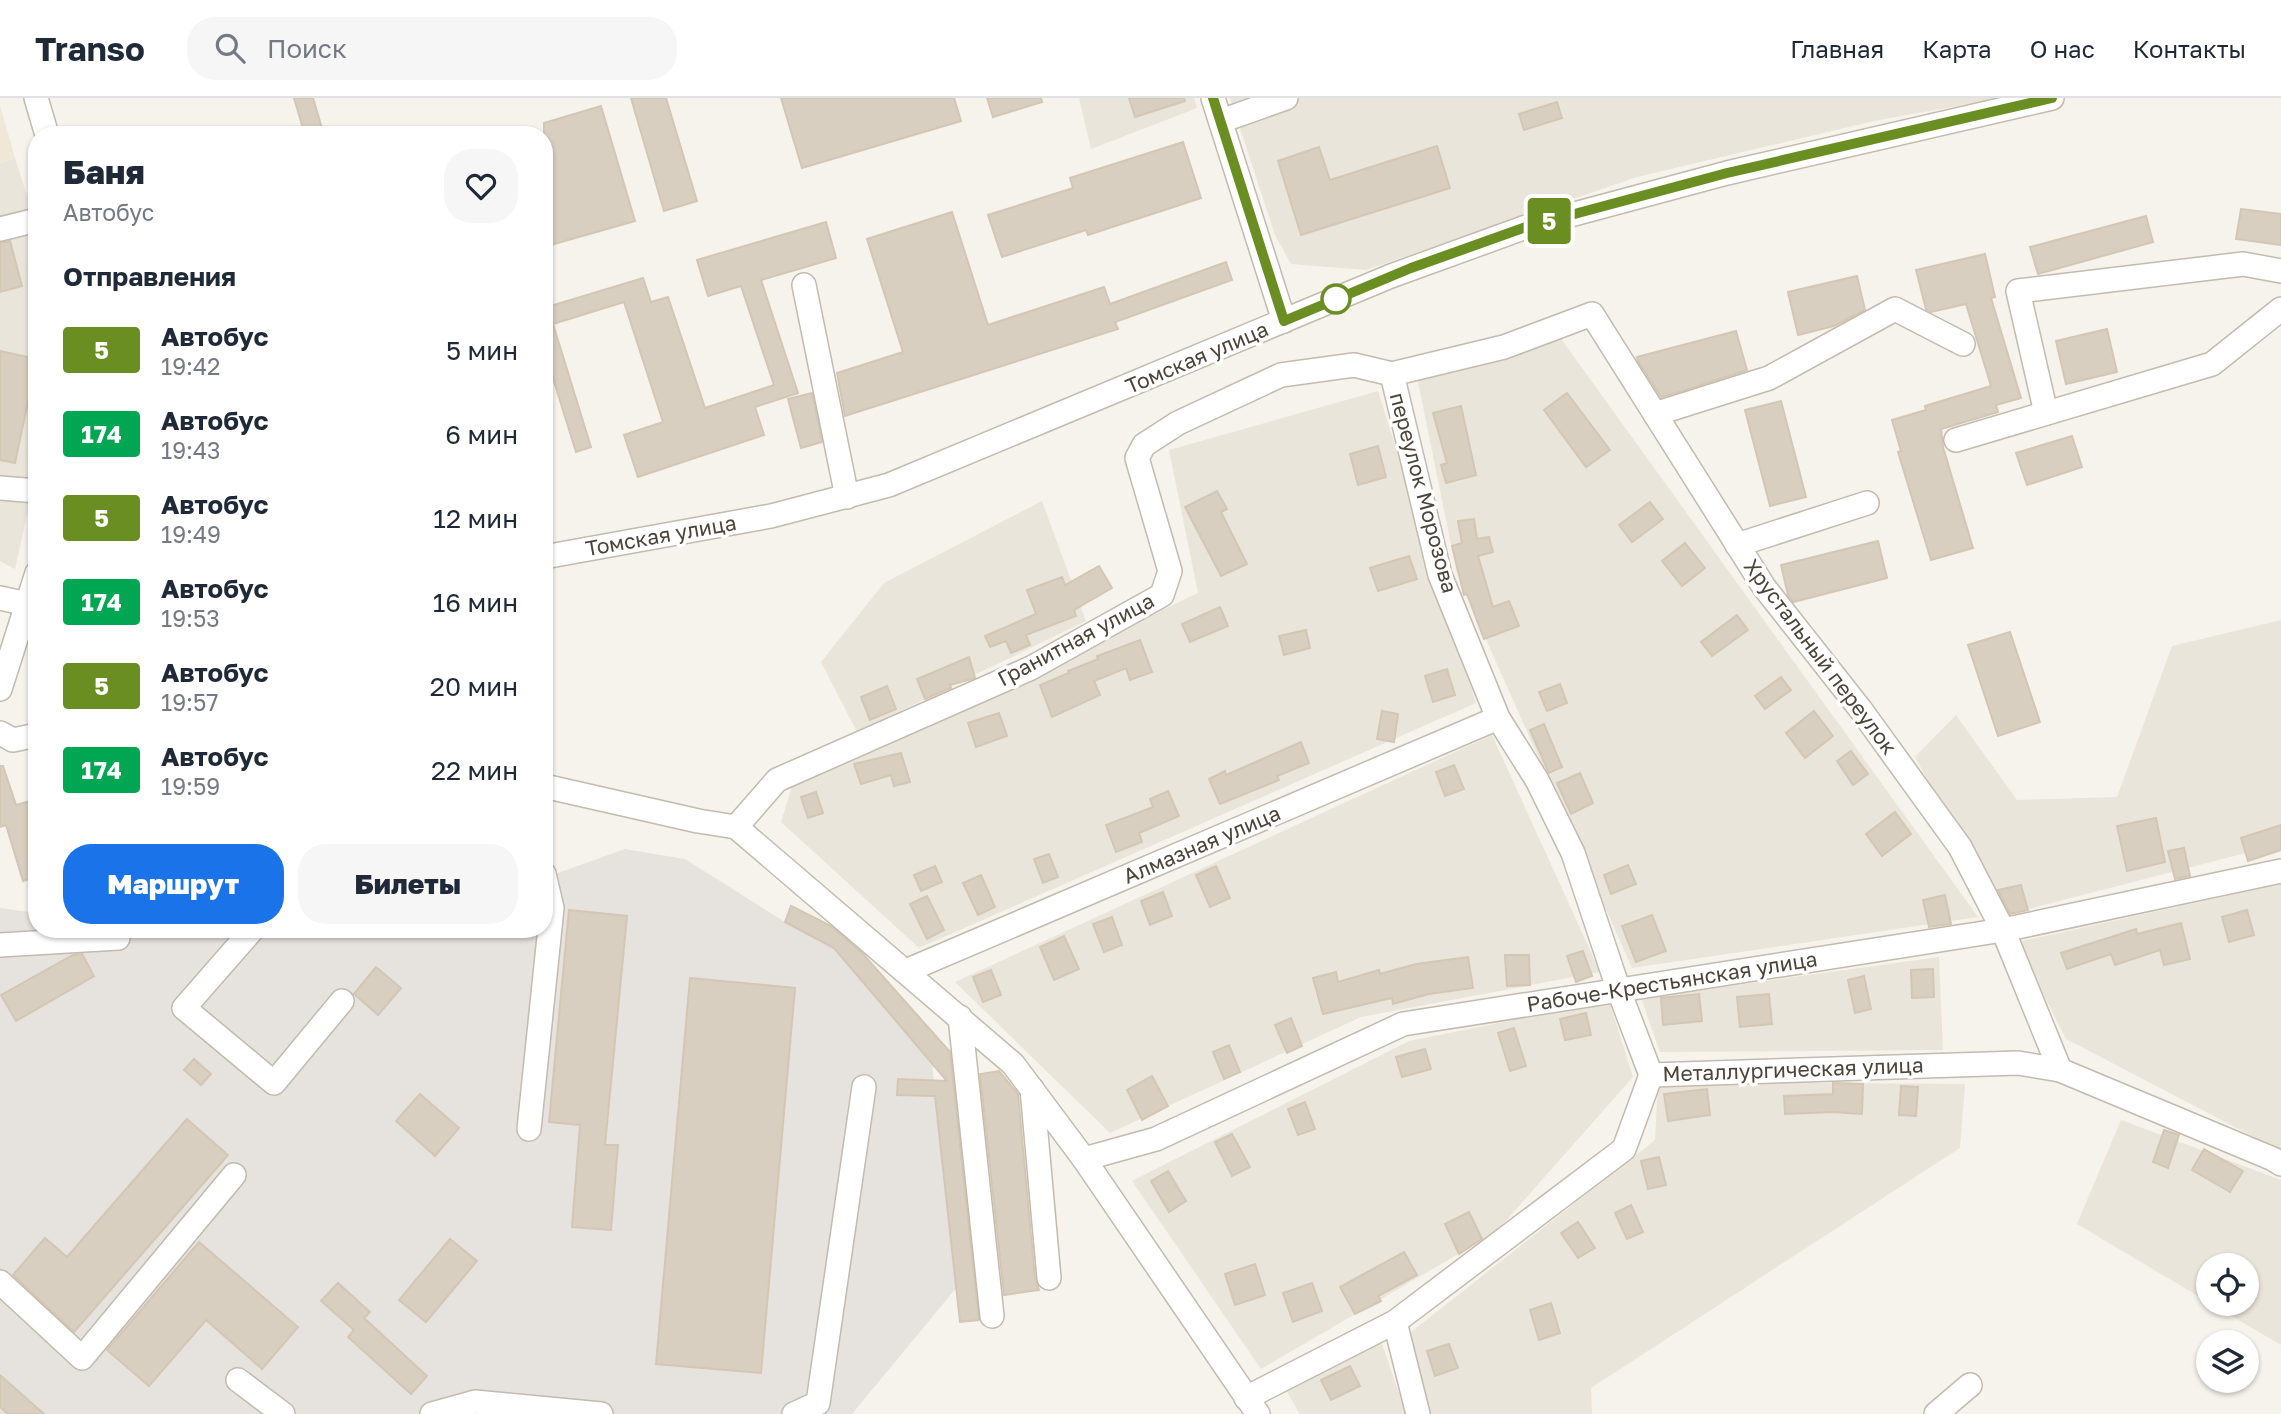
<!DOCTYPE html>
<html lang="ru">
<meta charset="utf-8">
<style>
:root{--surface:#fff;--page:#f6f6f7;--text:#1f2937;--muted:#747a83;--line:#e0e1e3;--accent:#1a73e8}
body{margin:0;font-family:"Golos Text",sans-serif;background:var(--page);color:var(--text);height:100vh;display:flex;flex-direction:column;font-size:26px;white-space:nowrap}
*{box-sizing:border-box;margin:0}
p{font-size:23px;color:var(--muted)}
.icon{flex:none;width:38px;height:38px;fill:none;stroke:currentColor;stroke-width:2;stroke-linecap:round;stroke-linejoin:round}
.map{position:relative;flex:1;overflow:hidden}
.side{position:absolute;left:28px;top:28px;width:525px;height:812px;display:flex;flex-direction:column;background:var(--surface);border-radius:28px;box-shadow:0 2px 5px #0004}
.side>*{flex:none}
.badge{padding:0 14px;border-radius:5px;font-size:24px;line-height:46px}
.buttons{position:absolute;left:2196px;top:1155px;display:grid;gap:14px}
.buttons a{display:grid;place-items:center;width:63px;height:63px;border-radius:50%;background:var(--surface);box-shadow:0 2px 5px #0004;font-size:35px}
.map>.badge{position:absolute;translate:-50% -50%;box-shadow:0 0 0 4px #fff}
h2{padding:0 35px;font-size:26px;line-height:63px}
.round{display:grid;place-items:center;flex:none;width:74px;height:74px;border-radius:28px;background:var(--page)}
.head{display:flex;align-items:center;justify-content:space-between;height:119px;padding:0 35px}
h1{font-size:33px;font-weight:800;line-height:52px}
.button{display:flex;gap:14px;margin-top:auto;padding:14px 35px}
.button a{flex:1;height:80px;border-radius:28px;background:var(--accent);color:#fff;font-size:28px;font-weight:800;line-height:80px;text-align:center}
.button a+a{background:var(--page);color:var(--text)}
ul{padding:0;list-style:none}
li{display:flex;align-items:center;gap:21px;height:84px;padding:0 35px}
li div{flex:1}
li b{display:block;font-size:26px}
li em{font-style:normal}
li .badge{min-width:77px;font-weight:700;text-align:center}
header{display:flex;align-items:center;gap:42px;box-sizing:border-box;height:98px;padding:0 35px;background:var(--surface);border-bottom:2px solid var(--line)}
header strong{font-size:33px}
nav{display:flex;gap:38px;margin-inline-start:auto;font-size:24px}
.search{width:490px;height:63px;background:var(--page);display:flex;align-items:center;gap:18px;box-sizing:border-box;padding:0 24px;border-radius:28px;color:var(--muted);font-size:26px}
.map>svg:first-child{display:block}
.residential{fill:#eae5da}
.industrial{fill:#e6e2dd}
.education{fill:#efe8d6}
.building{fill:#d8cfc1;stroke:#d3c7b4;stroke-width:2}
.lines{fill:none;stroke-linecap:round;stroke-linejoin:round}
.minor-casing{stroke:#c2bbae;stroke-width:26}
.minor{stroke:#fff;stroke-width:23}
.line-casing{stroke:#fff;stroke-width:16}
.line{stroke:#6b8e23;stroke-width:10}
.stop-dot{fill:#fff;stroke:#6b8e23;stroke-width:3.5}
.labels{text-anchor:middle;stroke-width:7;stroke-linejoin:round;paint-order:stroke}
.street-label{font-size:21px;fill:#4b4439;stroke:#fff}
</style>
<header>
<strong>Transo</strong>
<div class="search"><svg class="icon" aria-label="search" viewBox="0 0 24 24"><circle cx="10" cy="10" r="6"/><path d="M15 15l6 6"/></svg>Поиск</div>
<nav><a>Главная</a><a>Карта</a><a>О нас</a><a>Контакты</a></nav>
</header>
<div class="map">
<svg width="2281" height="1316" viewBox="0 0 2281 1316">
<rect width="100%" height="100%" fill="#f6f3ec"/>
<!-- residential -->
<g class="residential">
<path d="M1079,0h115l3,10 -106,41z"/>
<path d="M1230,0h772l-128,23 -237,56 -271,93 -75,-6 -16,-29z"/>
<path d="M15,60l22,69v244l-22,98 -15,-8v-398z"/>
<path d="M1559,238l419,581 -346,51 -175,-394 -40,-197z"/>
<path d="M1378,293l98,312 -557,245 -138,-126 11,-36 406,-193 -29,-143z"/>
<path d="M1042,403l44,120 -229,111 -36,-70 63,-79z"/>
<path d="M2281,522v224l-280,72 -86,-159 41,-42 61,85 100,-3 55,-151z"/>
<path d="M1492,637l108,237 -239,45 -251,116 -155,-151z"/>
<path d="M2281,786v267l-215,-112 -49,-97z"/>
<path d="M1939,859l4,93 -283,2 -19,-54z"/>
<path d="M1609,903l24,76 -137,155 -235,137 -129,-188 277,-140z"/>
<path d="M1658,984l307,2 -5,64 -369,240 1,26h-163l-18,-82 244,-192z"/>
<path d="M2121,1022l160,60v165l-70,-41h36v-39h-39v37l-131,-78z"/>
<path d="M1380,1240l26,76h-106l-17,-29z"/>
</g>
<!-- industrial -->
<path class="industrial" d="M625,751l60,10 100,63 49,26 98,115 25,224 -105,127h-852v-506l37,5v16h507v-51z"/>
<!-- education -->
<path class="education" d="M0,7l15,53 -15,5z"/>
<!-- building -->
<g class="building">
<path d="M294,0h19l11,37h-19z"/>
<path d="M631,0h35l31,103 -33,10z"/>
<path d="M781,0h173l7,23 -159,47z"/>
<path d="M987,0h54l1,4 -49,15z"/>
<path d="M1129,0h55l1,3 -50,16z"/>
<path d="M1557,4l5,16 -38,12 -5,-16z"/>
<path d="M601,8l34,115 -91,26v-124z"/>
<path d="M1183,44l18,56 -113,37 -2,-5 -84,27 -14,-42 85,-27 -3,-10z"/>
<path d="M1437,48l13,42 -149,47 -23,-74 41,-14 11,33z"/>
<path d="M2241,111l40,5v31l-45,-6z"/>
<path d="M952,114l36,113 116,-38 6,17 116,-42 6,18 -117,42 3,7 -273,87 -8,-43 66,-21 -36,-113z"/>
<path d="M2146,118l7,26 -115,32 -8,-27z"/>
<path d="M826,124l10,36 -75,22 37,113 -43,14 9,28 -126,42 -14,-42 39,-13 -39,-120 -71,22 38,123 -15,5 -32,-103v-41l99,-30 8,24 17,-5 37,111 69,-23 -33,-99 -33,10 -11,-36z"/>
<path d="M10,143l12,45 -22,6v-49z"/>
<path d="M1985,156l10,43 -4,1 30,100 -25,7 2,7 -57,17 2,18 30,101 -42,12 -33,-108 3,-1 -9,-31 34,-10 -1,-4 66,-20 -25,-82 -35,8 -5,-3 -10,-39z"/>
<path d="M1857,178l8,34 -31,16 -36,9 -10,-43z"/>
<path d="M2107,231l10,43 -51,12 -10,-43z"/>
<path d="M1736,233l11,39 -71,23 -15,4 -23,-36 -1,-4z"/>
<path d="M0,253l37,8 -22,104 -15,-3z"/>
<path d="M812,295l10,49 -21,6 -13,-49z"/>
<path d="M1567,295l43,57 -24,17 -42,-57z"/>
<path d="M1781,303l25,96 -36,9 -25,-96z"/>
<path d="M1461,308l15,69 -30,8 -5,-18 6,-2 -14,-50z"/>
<path d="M2072,338l10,31 -55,18 -11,-32z"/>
<path d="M1378,348l8,31 -28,8 -8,-31z"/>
<path d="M1217,393l10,18 -6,3 26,52 -26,12 -36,-69z"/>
<path d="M1650,404l13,17 -31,23 -13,-17z"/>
<path d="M1474,421l3,20 12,-2 4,15 -15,4 15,51 16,-6 10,25 -35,13 -17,-45 -3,1 -12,-49 10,-3 -4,-22z"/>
<path d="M1878,443l9,37 -94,24 -5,-7 -7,-30z"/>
<path d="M1685,445l20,25 -23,18 -20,-25z"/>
<path d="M1409,458l8,23 -39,12 -8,-23z"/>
<path d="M1099,468l13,22 -38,22 2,6 -50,19 4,10 -19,8 -5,-12 -16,6 -5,-11 51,-22 -9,-24 35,-13 3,8z"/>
<path d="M1220,509l8,19 -38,16 -8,-18z"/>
<path d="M1737,517l11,15 -36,26 -11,-14z"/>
<path d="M1306,532l4,18 -26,7 -5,-19z"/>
<path d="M2010,534l30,90 -42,14 -30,-91z"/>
<path d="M1140,542l12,32 -22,8 -4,-12 -32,13 6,14 -48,22 -12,-32 29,-12 -1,-2 30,-12 -1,-3z"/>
<path d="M969,559l6,21 -25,7 1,3 -26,11 -8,-20z"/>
<path d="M1447,571l8,26 -22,7 -8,-26z"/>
<path d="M1781,579l10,13 -26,19 -10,-13z"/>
<path d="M1560,586l7,19 -20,8 -8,-19z"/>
<path d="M887,588l9,23 -26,11 -9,-23z"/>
<path d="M1382,613l16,3 -4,28 -17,-3z"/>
<path d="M1814,613l19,25 -28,22 -19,-25z"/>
<path d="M999,615l8,23 -31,11 -8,-24z"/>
<path d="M1544,626l18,43 -13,6 -19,-43z"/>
<path d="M1301,644l8,21 -32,13 2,4 -59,24 -11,-25 16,-8 1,4z"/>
<path d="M1851,653l17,23 -15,11 -16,-24z"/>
<path d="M901,655l9,29 -16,4 -3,-11 -30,9 -7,-20z"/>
<path d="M1454,667l10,24 -19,7 -9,-24z"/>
<path d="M0,668h3l13,39 21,-6v78l-14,4 -17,-56 -6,2z"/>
<path d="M1580,675l13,30 -22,11 -14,-31z"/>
<path d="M1168,693l11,25 -40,17 3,9 -26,10 -10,-27 47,-18 -3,-8z"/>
<path d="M816,694l7,21 -15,5 -7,-21z"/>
<path d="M1895,714l16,22 -29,22 -16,-22z"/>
<path d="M2156,720l9,44 -38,9 -10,-45z"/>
<path d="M2281,727v25l-33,11 -7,-23z"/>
<path d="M2184,750l6,28 -15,3 -7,-28z"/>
<path d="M1049,756l9,23 -15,6 -9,-24z"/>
<path d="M1628,767l8,19 -25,10 -7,-19z"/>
<path d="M935,768l7,16 -21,9 -7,-16z"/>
<path d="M1216,768l14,32 -20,9 -14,-32z"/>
<path d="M981,777l14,32 -17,8 -15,-32z"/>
<path d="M2021,787l7,25 -18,4 -12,-24z"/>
<path d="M1163,794l9,24 -22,9 -9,-24z"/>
<path d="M1945,797l6,29 -22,3 -6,-27z"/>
<path d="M927,798l17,34 -17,9 -17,-35z"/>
<path d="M791,808l40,20 31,27 88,99 29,268 -19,2 -25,-226 -38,-1 1,-16 49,2 -113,-133 -49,-26z"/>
<path d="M569,812l58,6 -22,229h13l-7,85 -39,-3 8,-102 -31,-3z"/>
<path d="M2247,812l7,25 -25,7 -7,-25z"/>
<path d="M1652,817l14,36 -30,11 -14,-36z"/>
<path d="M1112,819l10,28 -18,7 -11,-28z"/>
<path d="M2181,825l9,36 -26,6 -4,-15 -45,15 -4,-11 -44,15 -6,-16 75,-24 1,5z"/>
<path d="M1064,838l15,33 -25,11 -14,-33z"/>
<path d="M1583,853l9,25 -16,6 -9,-26z"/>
<path d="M82,856l12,22 -78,45 -15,-26 72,-40z"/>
<path d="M1505,857h24l1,30 -23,1z"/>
<path d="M1468,859l5,31 -44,6 -36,10 -1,-6 -69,16 -10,-36 23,-6 2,10 41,-12 1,4 36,-10z"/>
<path d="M376,869l25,21 -23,27 -24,-21z"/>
<path d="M1933,871l1,28 -22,1 -1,-28z"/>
<path d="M991,872l10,25 -18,7 -10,-25z"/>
<path d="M1864,878l7,33 -16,4 -7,-33z"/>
<path d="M690,880l105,10 -34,385 -105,-9z"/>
<path d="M1699,896l3,27 -39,4 -2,-27z"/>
<path d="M1769,896l3,30 -32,3 -3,-30z"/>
<path d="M1586,915l5,22 -26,5 -5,-21z"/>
<path d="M1291,920l11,28 -15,7 -12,-28z"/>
<path d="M1514,930l12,38 -16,5 -12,-38z"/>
<path d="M1229,947l11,27 -16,7 -11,-27z"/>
<path d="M1425,951l6,20 -29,8 -6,-20z"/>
<path d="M194,961l17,15 -10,11 -17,-15z"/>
<path d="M999,973l19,23 17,185 4,11 -35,5 -24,-221z"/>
<path d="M1152,978l16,30 -26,14 -15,-30z"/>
<path d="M1833,985l30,1 -1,30 -29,-2 -48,2 -1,-18 49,-2z"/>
<path d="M1901,988l17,1 -2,29 -17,-1z"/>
<path d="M1707,991l3,26 -42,6 -4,-27z"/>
<path d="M420,996l39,34 -24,28 -39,-35z"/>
<path d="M1305,1004l10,27 -17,6 -10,-26z"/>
<path d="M187,1021l41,36 -154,177 -61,-57 32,-37 22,19z"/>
<path d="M2164,1032l15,5 -11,33 -15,-6z"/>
<path d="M1232,1036l18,33 -18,9 -17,-34z"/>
<path d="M2204,1051l39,22 -13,21 -38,-22z"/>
<path d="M1659,1059l7,28 -18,4 -7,-28z"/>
<path d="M1168,1073l18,30 -17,11 -18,-31z"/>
<path d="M1631,1107l12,27 -16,7 -12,-26z"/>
<path d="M1469,1114l13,27 -23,15 -14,-30z"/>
<path d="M1578,1124l17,26 -17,10 -17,-25z"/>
<path d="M450,1141l27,22 -51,61 -27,-22z"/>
<path d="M199,1144l99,85 -36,42 -56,-49 -57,66 -42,-36z"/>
<path d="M1404,1154l13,23 -39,21 3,5 -26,13 -15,-27z"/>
<path d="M1255,1166l10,31 -30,10 -10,-31z"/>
<path d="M338,1185l32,29 -6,6 63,58 -16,18 -63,-57 6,-7 -33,-29z"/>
<path d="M1312,1185l10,28 -29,11 -10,-29z"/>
<path d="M1551,1205l9,30 -21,7 -9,-30z"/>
<path d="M1449,1246l9,24 -23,8 -8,-25z"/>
<path d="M1350,1268l10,20 -29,14 -10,-20z"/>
<path d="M0,1277l44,39h-36l-8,-7z"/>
</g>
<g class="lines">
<!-- minor casing -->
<g class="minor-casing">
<g id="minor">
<path d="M36,0l11,37"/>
<path d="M1213,0l71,223"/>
<path d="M1221,23l65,-23"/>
<path d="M0,131l37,-9"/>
<path d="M804,187l43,212"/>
<path d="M1392,276l48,201 58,143 39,62 36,73 46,138 32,84"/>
<path d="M2046,315l-28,-122 225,-27 38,7"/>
<path d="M1655,316l114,-36 126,-69 68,35"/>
<path d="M1956,342l256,-76 69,-55"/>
<path d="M0,390l37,3"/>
<path d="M1737,447l130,-42"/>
<path d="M544,459l227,-41 118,-31 502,-209 135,-49 201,-54 325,-75"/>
<path d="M0,500l27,6"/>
<path d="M0,591l37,-116"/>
<path d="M0,635l13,7 24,-5"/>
<path d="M544,688l154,35 38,6 277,237 71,95 174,255"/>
<path d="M736,729l41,-47 254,-112 131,-73 8,-24 -33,-113 7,-13 34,-22 103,-48 73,-10 38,9 112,-27 88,-33 172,273 97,123 99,137 43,83 57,140"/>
<path d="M253,831l-69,79 90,75 68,-82"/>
<path d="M0,847l118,-7"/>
<path d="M906,873l592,-253"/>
<path d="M960,919l32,299"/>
<path d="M1032,991l17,189"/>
<path d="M529,1031l23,-221 -8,-34"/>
<path d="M1084,1061l72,-20 247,-115 600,-94 278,-59"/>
<path d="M0,1184l82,76 152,-183"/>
<path d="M1395,1224l23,92"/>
<path d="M238,1282l45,34"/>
<path d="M1246,1300l149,-76 229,-173 27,-74 367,-12 42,7 213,89 8,5"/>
<path d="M432,1316l43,-12 126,12"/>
<path d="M794,1316l24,-11 46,-316"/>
<path d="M1936,1316l34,-29"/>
</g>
</g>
<!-- minor -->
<use href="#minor" class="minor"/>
</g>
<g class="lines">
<!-- line casing -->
<g class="line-casing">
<path id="line" d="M1213,0l71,223 127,-53 115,-41 201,-54 325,-75"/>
</g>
<!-- line -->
<use href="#line" class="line"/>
</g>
<!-- markers -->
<circle class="stop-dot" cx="1336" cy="201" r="14"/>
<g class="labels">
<!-- street labels -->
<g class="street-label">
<text transform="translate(1197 260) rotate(-23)" y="7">Томская улица</text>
<text transform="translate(1423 395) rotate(75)" y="7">переулок Морозова</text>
<text transform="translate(661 438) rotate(-10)" y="7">Томская улица</text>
<text transform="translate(1076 542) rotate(-28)" y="7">Гранитная улица</text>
<text transform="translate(1820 559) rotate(53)" y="7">Хрустальный переулок</text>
<text transform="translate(1202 747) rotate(-23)" y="7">Алмазная улица</text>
<text transform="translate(1672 884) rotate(-9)" y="7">Рабоче-Крестьянская улица</text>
<text transform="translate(1793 972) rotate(-2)" y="7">Металлургическая улица</text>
</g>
</g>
</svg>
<div class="buttons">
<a><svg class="icon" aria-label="locate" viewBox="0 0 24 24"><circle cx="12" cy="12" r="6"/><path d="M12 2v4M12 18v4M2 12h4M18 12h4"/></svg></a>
<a><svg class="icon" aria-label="layers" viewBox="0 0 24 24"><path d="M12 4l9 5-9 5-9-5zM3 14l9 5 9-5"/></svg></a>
</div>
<b class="badge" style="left:1549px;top:123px;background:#6b8e23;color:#fff">5</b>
<section class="side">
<div class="head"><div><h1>Баня</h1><p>Автобус</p></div><a class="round"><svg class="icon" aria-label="heart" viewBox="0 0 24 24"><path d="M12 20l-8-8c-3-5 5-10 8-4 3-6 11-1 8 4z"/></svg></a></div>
<h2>Отправления</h2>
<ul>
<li><span class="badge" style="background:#6b8e23;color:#fff">5</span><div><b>Автобус</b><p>19:42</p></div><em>5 мин</em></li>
<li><span class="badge" style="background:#00a651;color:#fff">174</span><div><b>Автобус</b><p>19:43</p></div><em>6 мин</em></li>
<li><span class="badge" style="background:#6b8e23;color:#fff">5</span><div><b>Автобус</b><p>19:49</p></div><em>12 мин</em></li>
<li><span class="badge" style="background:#00a651;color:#fff">174</span><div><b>Автобус</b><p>19:53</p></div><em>16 мин</em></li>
<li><span class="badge" style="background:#6b8e23;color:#fff">5</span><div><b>Автобус</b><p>19:57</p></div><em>20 мин</em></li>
<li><span class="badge" style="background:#00a651;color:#fff">174</span><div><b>Автобус</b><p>19:59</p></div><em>22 мин</em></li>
</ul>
<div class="button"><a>Маршрут</a><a>Билеты</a></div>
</section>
</div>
